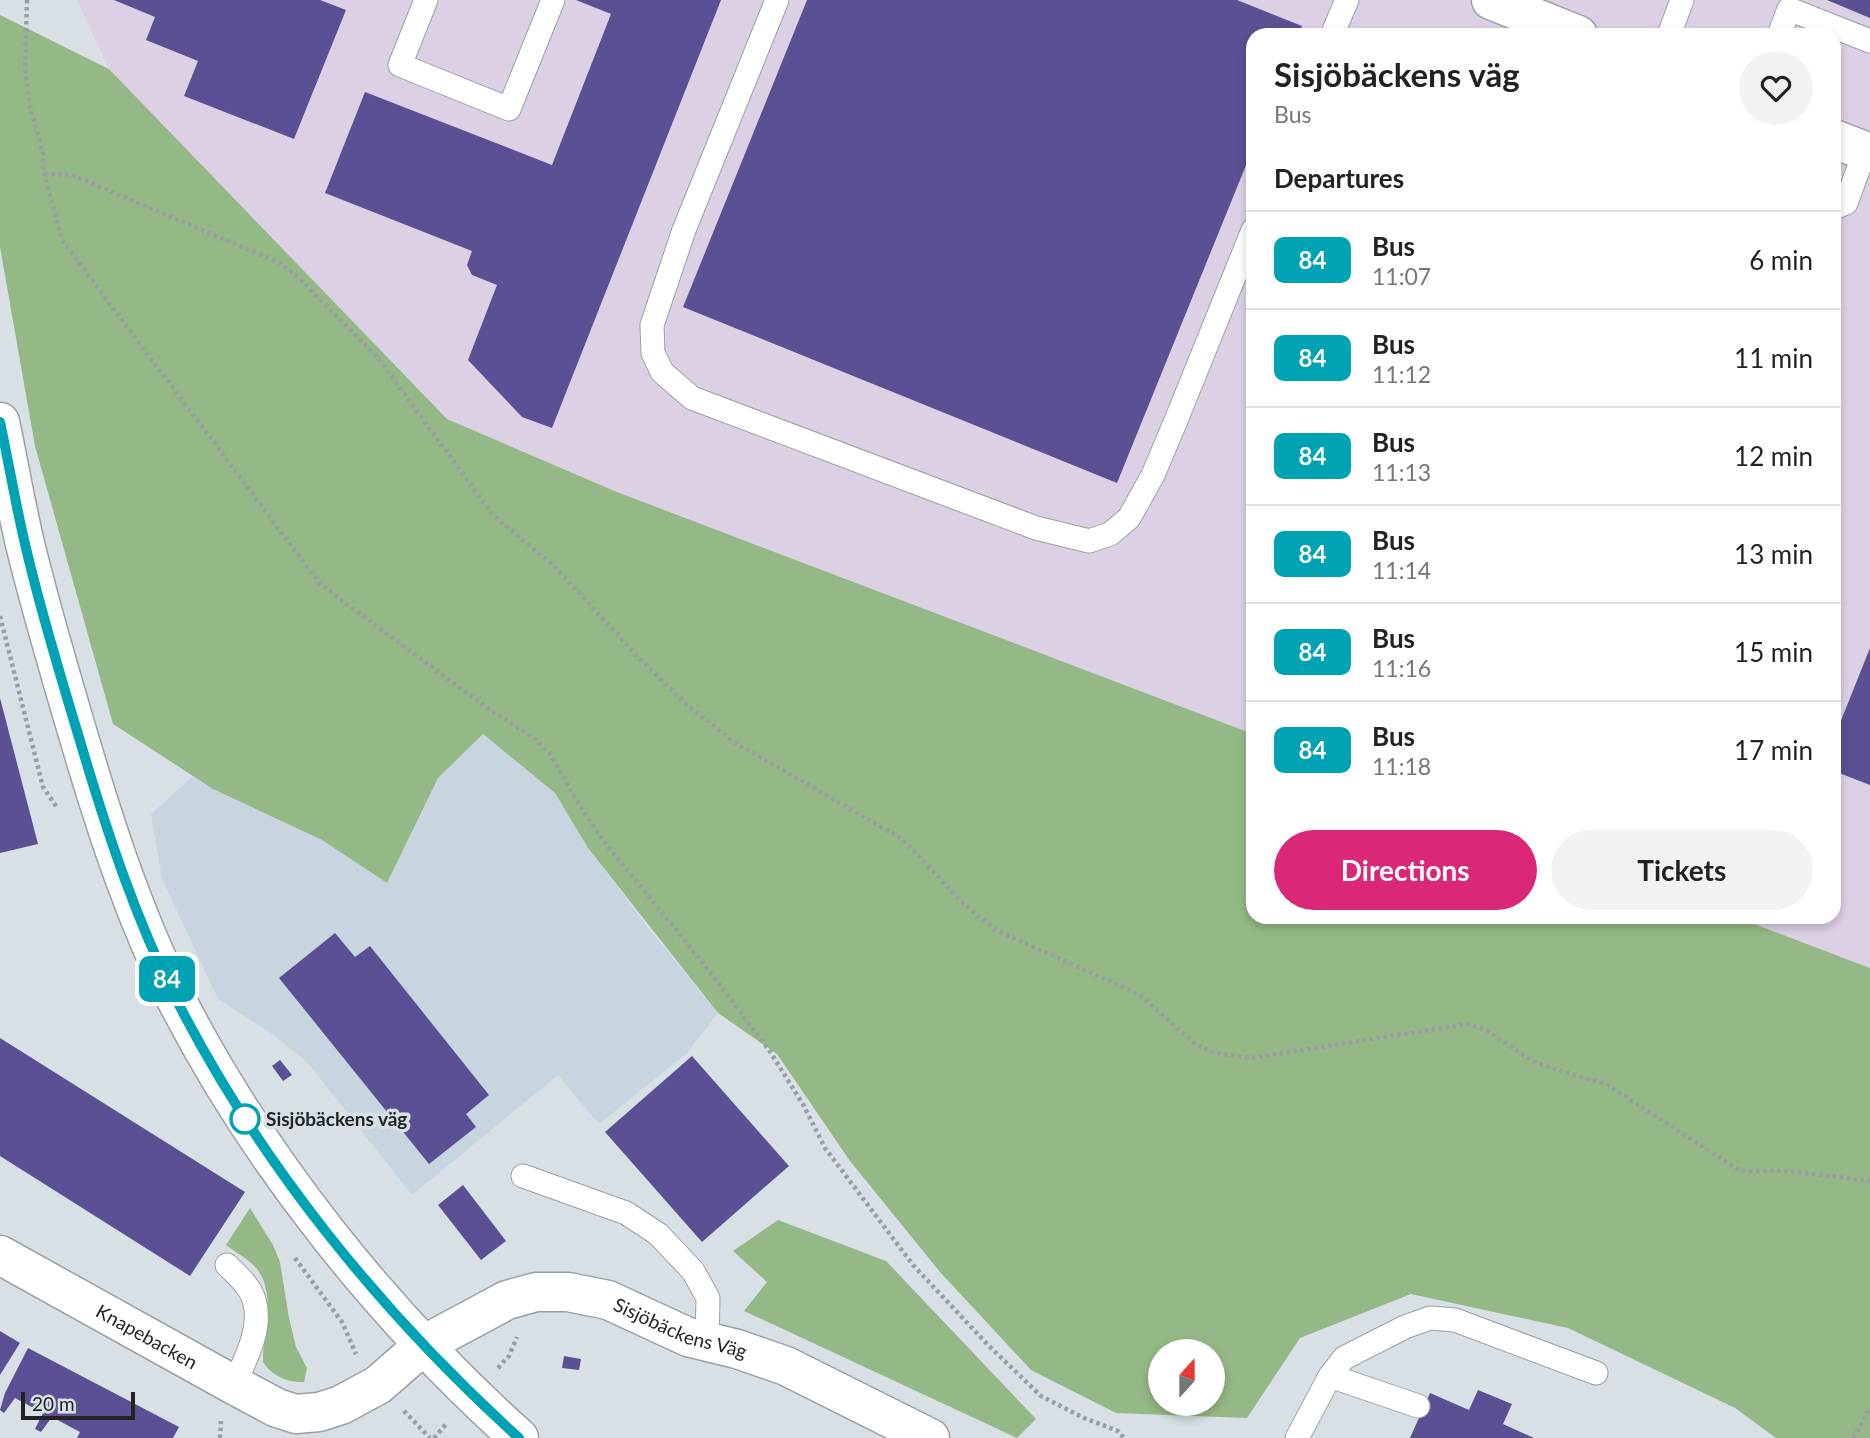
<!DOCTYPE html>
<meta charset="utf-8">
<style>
:root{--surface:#fff;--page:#f2f2f2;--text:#222;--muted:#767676;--line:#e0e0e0;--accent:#db2777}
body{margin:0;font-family:Lato,sans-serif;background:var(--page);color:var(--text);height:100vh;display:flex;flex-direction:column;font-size:26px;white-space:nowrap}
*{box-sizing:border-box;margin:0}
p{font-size:23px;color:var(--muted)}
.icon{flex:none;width:38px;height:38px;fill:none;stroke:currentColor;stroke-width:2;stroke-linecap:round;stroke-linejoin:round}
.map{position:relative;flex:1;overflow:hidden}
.side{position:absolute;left:1246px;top:28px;width:595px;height:896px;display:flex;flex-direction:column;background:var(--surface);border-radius:21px;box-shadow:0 4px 10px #0003}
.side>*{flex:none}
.badge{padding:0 14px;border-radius:10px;font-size:24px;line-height:46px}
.needle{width:46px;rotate:21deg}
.tools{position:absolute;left:1148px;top:1339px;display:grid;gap:14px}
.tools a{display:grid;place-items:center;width:77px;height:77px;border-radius:50%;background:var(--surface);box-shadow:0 4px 10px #0003;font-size:35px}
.scale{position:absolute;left:21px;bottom:18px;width:114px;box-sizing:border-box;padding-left:7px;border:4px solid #212325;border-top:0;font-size:19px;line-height:24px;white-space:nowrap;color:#212325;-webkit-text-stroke:5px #d9e0e5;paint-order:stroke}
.map>.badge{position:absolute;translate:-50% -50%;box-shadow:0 0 0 4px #fff}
h2{padding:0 28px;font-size:26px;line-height:63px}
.round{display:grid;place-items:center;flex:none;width:74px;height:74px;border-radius:37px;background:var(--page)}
.overview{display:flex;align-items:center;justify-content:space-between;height:119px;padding:0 28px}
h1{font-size:33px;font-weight:700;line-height:52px}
.primary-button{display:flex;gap:14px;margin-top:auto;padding:14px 28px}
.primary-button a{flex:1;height:80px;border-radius:42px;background:var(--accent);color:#fff;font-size:28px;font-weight:700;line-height:80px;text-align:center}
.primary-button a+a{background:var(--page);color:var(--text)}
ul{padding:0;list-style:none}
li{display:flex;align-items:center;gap:21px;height:98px;padding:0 28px;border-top:2px solid var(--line)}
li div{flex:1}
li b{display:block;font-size:26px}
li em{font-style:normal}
li .badge{min-width:77px;font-weight:700;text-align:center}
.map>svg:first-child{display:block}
.commercial{fill:#dbd0e4}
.built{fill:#c8d4df}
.green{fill:#95b986;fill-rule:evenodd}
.building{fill:#5b5093}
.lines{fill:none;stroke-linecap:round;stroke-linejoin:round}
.lane-casing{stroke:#9aa0a5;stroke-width:25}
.street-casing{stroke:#9aa0a5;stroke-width:41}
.path{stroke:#989ea2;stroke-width:4.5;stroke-dasharray:3.5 3.5;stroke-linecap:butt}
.lane{stroke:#fff;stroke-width:23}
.street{stroke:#fff;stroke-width:38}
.line-casing{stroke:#fff;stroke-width:16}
.line{stroke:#00a3b4;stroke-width:10}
.stop-dot{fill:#fff;stroke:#00a3b4;stroke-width:3.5}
.labels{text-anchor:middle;stroke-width:7;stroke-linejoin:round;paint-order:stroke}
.stop-label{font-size:19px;font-weight:bold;fill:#212325;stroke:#d9e0e5;text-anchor:start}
.street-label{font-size:19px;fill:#212325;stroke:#d9e0e5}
</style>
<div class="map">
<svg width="1870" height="1438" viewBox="0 0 1870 1438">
<rect width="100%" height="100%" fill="#d9e0e5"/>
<!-- commercial -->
<path class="commercial" d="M77,0h1793v968l-134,-51h98v-882h-581v699l-636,-242 -170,-73 -338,-350z"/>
<!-- built -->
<path class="built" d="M483,734l72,59 33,55 62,82 68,83 -32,41 -87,70 -41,-49 -146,120 -104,-132 -34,-28 -56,-36 -56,-120 -11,-65 42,-38 20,13 109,51 65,43 51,-105z"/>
<!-- green -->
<g class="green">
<path d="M0,15l109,54 338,350 170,73 636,242v183h483l134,51v470h-94l-41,-30 -167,-80 -157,-34 -111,44 -53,80 -131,-5 -85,-43 -91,-98 -90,-111 -73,-107 -59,-41 -130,-165 -33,-55 -72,-59 -45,44 -51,105 -65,-43 -109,-51 -100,-65 -78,-278 -35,-199zM1160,1351h53v53h-53z"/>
<path d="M250,1208l23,37 7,17 9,56 7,29 11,21 -3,14c-16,1 -32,-6 -41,-20 -1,-29 14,-67 -6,-93 -8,-10 -21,-16 -31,-24z"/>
<path d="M778,1220l108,41 150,158 -19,19 -273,-127 23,-29 -34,-31z"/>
</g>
<!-- building -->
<g class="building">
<path d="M114,0h206l26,10 -52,129 -110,-43 14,-35 -52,-21 9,-23z"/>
<path d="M576,0h145l-169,428 -30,-11 -54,-57 29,-75 -25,-10 -5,-10 5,-14 -147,-58 40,-101 187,73 59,-151z"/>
<path d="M807,0h430l65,26 -3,9h-46v113l-136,335 -434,-176z"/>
<path d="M1827,0h43v18z"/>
<path d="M1870,648v137l-36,-14v-33z"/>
<path d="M0,698l38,146 -38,9z"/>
<path d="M335,933l20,24 15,-11 119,149 -23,19 10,13 -47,37 -150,-186z"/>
<path d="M0,1038l245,154 -55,84 -190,-120z"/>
<path d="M692,1056l97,110 -87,76 -97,-110z"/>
<path d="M280,1060l12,15 -9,6 -11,-15z"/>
<path d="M463,1185l43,56 -25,19 -43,-55z"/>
<path d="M0,1331l20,12 -20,32z"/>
<path d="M28,1348l151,79 -6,11h-96l3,-6 -28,-15 -11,15 -6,-3 8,-16 -28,-15 -11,15 -4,-3 5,-17z"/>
<path d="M564,1356l17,3 -2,11 -17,-2z"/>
<path d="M1478,1390l34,14 -9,20 31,14h-124l20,-45 39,17z"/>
</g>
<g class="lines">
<!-- lane casing -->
<g class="lane-casing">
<g id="lane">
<path d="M426,0l-26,65 109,44 44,-109"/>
<path d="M777,0l-93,230 -32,95 1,28 9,19 30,26 344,130 53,13 21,-7 19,-16 24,-43 24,-57 76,-188"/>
<path d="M1332,35l15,-35"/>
<path d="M1669,35l13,-35"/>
<path d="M1779,35l10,-26 81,32"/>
<path d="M1834,208l12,-5 19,-52"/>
<path d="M523,1176l103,37 32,21 35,37 15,27 -1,44"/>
<path d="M227,1265c10,10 23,21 27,35 9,28 -9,60 -20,85"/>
<path d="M1330,1376l88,30"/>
<path d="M1297,1438l33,-62 14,-18 61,-31 25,-9 25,2 141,53"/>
</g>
</g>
<!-- street casing -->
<g class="street-casing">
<g id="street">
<path d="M1491,0l87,35"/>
<path d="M1834,139l36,14"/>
<path d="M0,422c9,42 16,85 26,126 17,69 37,136 57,203 25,84 53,168 92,246 83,163 208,319 344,441"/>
<path id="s1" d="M0,1255l234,130 43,23 19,6 23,-2 22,-7 37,-20 47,-41 82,-44 29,-8h32l40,8 80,37 49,12 49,17 144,72"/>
</g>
</g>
<!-- path -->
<g class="path">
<path d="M27,0l-2,66 5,41 13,46 1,21 18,66 258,344 163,121 51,33 15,14 32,56 24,35 95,116 69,91 35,56 21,42 88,117 74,79 54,52 43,22 34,13 6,7"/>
<path d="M44,174l28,1 208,88 19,15 80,81 113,155 61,51 85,92 48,47 48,38 168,97 62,65 32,26 144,65 56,50 19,8 36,5 217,-34 20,7 48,32 72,22 129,84 8,2h44l81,10"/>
<path d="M0,616l43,171 15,22"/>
<path d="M295,1258l47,64 14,32"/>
<path d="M498,1368l11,-12 8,-19"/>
<path d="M404,1411l26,27"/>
<path d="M220,1438l1,-17"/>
<path d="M434,1438l13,-15"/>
<path d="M1853,1438l17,-30"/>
</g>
<!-- lane -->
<use href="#lane" class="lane"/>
<!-- street -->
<use href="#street" class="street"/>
</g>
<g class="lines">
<!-- line casing -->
<g class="line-casing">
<path id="line" d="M0,422c9,42 16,85 26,126 16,69 37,136 57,203 25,84 53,168 92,246 84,166 207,317 344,441"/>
</g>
<!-- line -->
<use href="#line" class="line"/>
</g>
<!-- markers -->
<circle class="stop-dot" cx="245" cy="1119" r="14"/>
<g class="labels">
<!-- stop labels -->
<g class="stop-label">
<text x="266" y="1126">Sisjöbäckens väg</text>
</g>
<!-- street labels -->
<g class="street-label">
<text dy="7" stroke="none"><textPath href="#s1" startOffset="761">Sisjöbäckens Väg</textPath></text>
<text dy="7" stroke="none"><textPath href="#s1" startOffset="168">Knapebacken</textPath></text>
</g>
</g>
</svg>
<div class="tools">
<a><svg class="needle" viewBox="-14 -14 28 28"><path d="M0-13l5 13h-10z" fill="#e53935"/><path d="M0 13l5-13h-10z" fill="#767676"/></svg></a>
</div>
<div class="scale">20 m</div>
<b class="badge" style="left:167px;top:979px;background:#00a3b4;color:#fff">84</b>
<section class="side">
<div class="overview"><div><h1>Sisjöbäckens väg</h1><p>Bus</p></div><a class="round"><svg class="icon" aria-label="heart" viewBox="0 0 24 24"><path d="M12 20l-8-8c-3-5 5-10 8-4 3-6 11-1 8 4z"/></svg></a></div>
<h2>Departures</h2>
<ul>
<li><span class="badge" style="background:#00a3b4;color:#fff">84</span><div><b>Bus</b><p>11:07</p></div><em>6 min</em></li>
<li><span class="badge" style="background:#00a3b4;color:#fff">84</span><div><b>Bus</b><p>11:12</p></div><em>11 min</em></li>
<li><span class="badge" style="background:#00a3b4;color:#fff">84</span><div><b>Bus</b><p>11:13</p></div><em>12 min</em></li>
<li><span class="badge" style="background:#00a3b4;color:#fff">84</span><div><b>Bus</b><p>11:14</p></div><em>13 min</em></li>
<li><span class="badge" style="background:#00a3b4;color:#fff">84</span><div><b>Bus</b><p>11:16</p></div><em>15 min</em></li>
<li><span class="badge" style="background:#00a3b4;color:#fff">84</span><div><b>Bus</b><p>11:18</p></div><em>17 min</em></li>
</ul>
<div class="primary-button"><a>Directions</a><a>Tickets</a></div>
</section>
</div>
